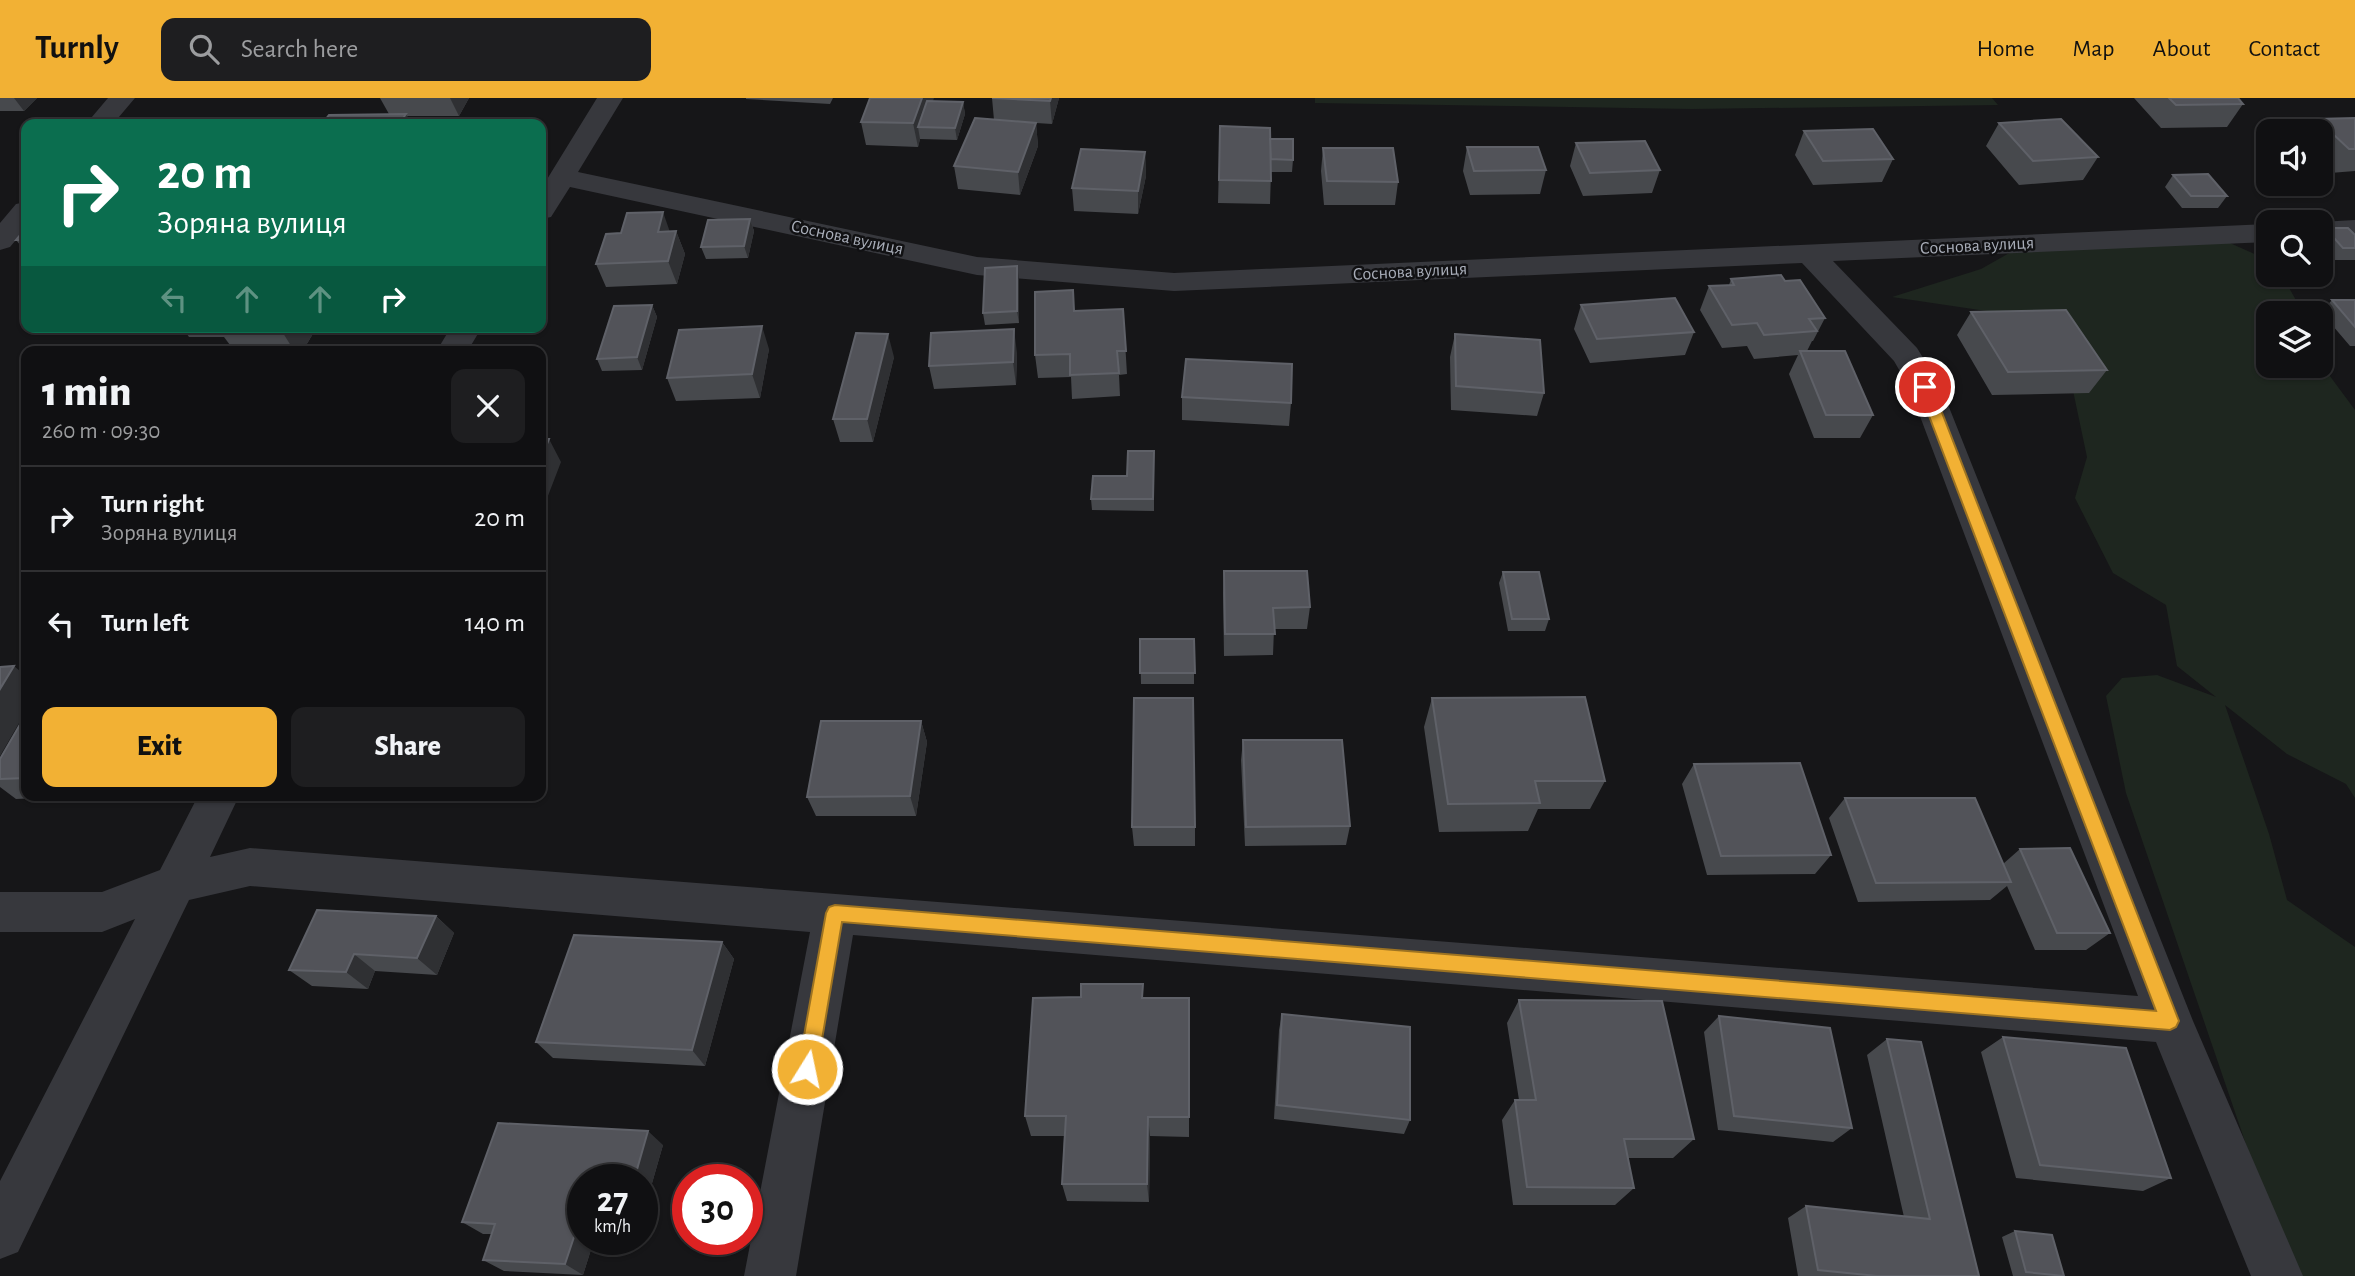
<!DOCTYPE html>
<meta charset="utf-8">
<style>
:root{--surface:#101012;--page:#1e1e20;--text:#f1f3f6;--muted:#9c9d9f;--line:#303032;--accent:#f2b134}
body{margin:0;font-family:"Alegreya Sans",sans-serif;background:var(--page);color:var(--text);height:100vh;display:flex;flex-direction:column;font-size:26px;white-space:nowrap}
*{box-sizing:border-box;margin:0}
p{font-size:23px;color:var(--muted)}
.icon{flex:none;width:38px;height:38px;fill:none;stroke:currentColor;stroke-width:2;stroke-linecap:round;stroke-linejoin:round}
.map{position:relative;flex:1;overflow:hidden}
.drawer{position:absolute;left:21px;top:248px;width:525px;height:455px;display:flex;flex-direction:column;background:var(--surface);border-radius:14px;box-shadow:0 2px 5px #0004,0 0 0 2px var(--line)}
.drawer>*{flex:none}
.guide{position:absolute;left:21px;top:21px;width:525px;height:214px;border-radius:14px;box-shadow:0 2px 5px #0004,0 0 0 2px var(--line);background:#0b6e4f;color:#fff;overflow:hidden}
.fabs{position:absolute;left:2256px;top:21px;display:grid;gap:14px}
.fabs a{display:grid;place-items:center;width:77px;height:77px;border-radius:14px;background:var(--surface);box-shadow:0 2px 5px #0004,0 0 0 2px var(--line);font-size:35px}
.speed{position:absolute;left:567px;top:1066px;display:flex;gap:14px;font-size:35px;font-weight:700;text-align:center}
.speed>*{display:grid;place-content:center;width:91px;height:91px;border-radius:50%;background:var(--surface);box-shadow:0 2px 5px #0004,0 0 0 2px var(--line);line-height:1}
.speed small{font-size:18px;font-weight:400}
.speed .limit{border:10px solid #d22;background:#fff;color:#111}
.pin{position:absolute;display:grid;place-items:center;width:60px;height:60px;color:#fff;margin:-30px;border:4px solid #fff;border-radius:50%;box-shadow:0 2px 7px #0007}
.me{position:absolute;width:77px;margin:-38px;rotate:10deg;stroke-linejoin:round;filter:drop-shadow(0 0 5px #0008)}
.turn{display:flex;align-items:center;gap:24px;height:147px;padding:0 21px;font-size:32px}
.turn .icon{width:91px;height:91px;stroke-width:2.5}
.turn b{display:block;font-size:49px;line-height:60px}
.lanes{display:flex;align-items:center;height:66px;padding:0 21px;background:#0003;justify-content:center;gap:35px;direction:ltr}
.lanes .off{opacity:.35}
.round{display:grid;place-items:center;flex:none;width:74px;height:74px;border-radius:14px;background:var(--page)}
.headline{display:flex;align-items:center;justify-content:space-between;height:119px;padding:0 21px}
h1{font-size:42px;font-weight:800;line-height:52px}
.action{display:flex;gap:14px;margin-top:auto;padding:14px 21px}
.action a{flex:1;height:80px;border-radius:14px;background:var(--accent);color:#111;font-size:28px;font-weight:800;line-height:80px;text-align:center}
.action a+a{background:var(--page);color:var(--text)}
ul{padding:0;list-style:none}
li{display:flex;align-items:center;gap:21px;height:105px;padding:0 21px;border-top:2px solid var(--line)}
li div{flex:1}
li b{display:block;font-size:26px}
li em{font-style:normal}
header{display:flex;align-items:center;gap:42px;box-sizing:border-box;height:98px;padding:0 35px;background:var(--accent);color:#111}
header strong{font-size:33px}
nav{display:flex;gap:38px;margin-inline-start:auto;font-size:24px}
.search{width:490px;height:63px;background:var(--page);display:flex;align-items:center;gap:18px;box-sizing:border-box;padding:0 24px;border-radius:14px;color:var(--muted);font-size:26px}
.map>svg:first-child{display:block}
.green{fill:#1e261f}
.lines{fill:none;stroke-linecap:round;stroke-linejoin:round}
.street{fill:#37383d;fill-rule:evenodd}
.wall{fill:#47494d}
.shaded-wall{fill:#2f3033}
.building{fill:#525359;stroke:#5f6168;stroke-width:2}
.route{fill:#f2b134;stroke:#9d7322;stroke-width:2}
.labels{text-anchor:middle;dominant-baseline:central;stroke-width:5;stroke-linejoin:round;paint-order:stroke}
.far-street-label{font-size:18px;fill:#a8adb8;stroke:#111113}
</style>
<header>
<strong>Turnly</strong>
<div class="search"><svg class="icon" aria-label="search" viewBox="0 0 24 24"><circle cx="10" cy="10" r="6"/><path d="M15 15l6 6"/></svg>Search here</div>
<nav><a>Home</a><a>Map</a><a>About</a><a>Contact</a></nav>
</header>
<div class="map">
<svg width="2355" height="1178" viewBox="0 0 2355 1178">
<rect width="100%" height="100%" fill="#161618"/>
<path class="green" d="M 1315,0 L 1992,0 L 1998,7 L 1692,11 L 1315,5 Z
M 2203,133 L 2268,162 L 2268,177 L 2282,177 L 2303,215 L 2268,215 L 2268,268 L 2321,266 L 2355,312 L 2355,700 L 2346,686 L 2287,656 L 2225,607 L 2269,736 L 2287,802 L 2355,849 L 2355,1178 L 2291,1178 L 2126,695 L 2106,598 L 2122,580 L 2157,577 L 2216,599 L 2177,568 L 2166,507 L 2113,475 L 2075,400 L 2087,359 L 2067,264 L 2020,218 L 1892,199 L 1981,171 L 2020,149 Z"/>
<g class="lines">
<path class="street" d="M 108,0 L 135,0 L 113,26 L 86,26 Z
M 597,0 L 623,0 L 578,74 L 977,159 L 1174,175 L 2268,126 L 2268,144 L 1833,163 L 1917,250 L 1941,289 L 2193,923 L 2303,1178 L 2251,1178 L 2156,944 L 853,837 L 796,1178 L 744,1178 L 810,834 L 250,788 L 189,802 L 18,1154 L 0,1161 L 0,1083 L 135,821 L 102,834 L 0,834 L 0,794 L 102,794 L 160,772 L 198,698 L 239,698 L 210,759 L 250,750 L 2138,898 L 1909,289 L 1894,263 L 1802,165 L 1174,193 L 977,177 L 570,89 L 551,119 L 541,121 L 541,91 Z
M 26,104 L 26,130 L 10,149 L 0,152 L 0,125 L 16,106 Z
M 2355,122 L 2355,140 L 2320,142 L 2320,124 Z
M 451,229 L 482,229 L 467,254 L 436,254 Z"/>
</g>
<path class="wall" d="M 0,0 L 37,0 L 24,13 L 0,13 Z
M 380,0 L 469,0 L 459,18 L 407,18 L 411,26 L 322,26 L 389,16 Z
M 746,0 L 833,0 L 830,6 L 746,1 Z
M 992,0 L 1059,0 L 1052,26 L 1036,25 L 1038,48 L 1020,97 L 958,91 L 954,68 L 994,22 Z
M 2134,0 L 2238,0 L 2243,6 L 2227,29 L 2161,30 Z
M 933,3 L 963,4 L 965,16 L 957,42 L 920,41 L 918,49 L 866,47 L 861,24 Z
M 2355,20 L 2355,73 L 2330,75 L 2320,65 L 2320,33 L 2307,33 L 2317,21 Z
M 1999,25 L 2098,59 L 2083,82 L 2019,87 L 1986,48 Z
M 1220,28 L 1270,41 L 1293,62 L 1292,74 L 1271,74 L 1270,106 L 1218,105 Z
M 1804,33 L 1893,61 L 1882,84 L 1813,87 L 1795,57 Z
M 1576,45 L 1660,72 L 1652,95 L 1583,98 L 1570,68 Z
M 1467,49 L 1546,72 L 1540,96 L 1470,97 L 1463,73 Z
M 1323,50 L 1398,84 L 1395,107 L 1324,107 L 1321,73 Z
M 1145,54 L 1146,78 L 1138,116 L 1074,113 L 1072,90 Z
M 2173,77 L 2227,98 L 2218,110 L 2182,110 L 2165,89 Z
M 750,121 L 754,133 L 748,160 L 706,161 L 701,149 Z
M 26,130 L 26,154 L 16,142 Z
M 2325,130 L 2355,137 L 2355,162 L 2333,162 L 2320,148 L 2320,135 Z
M 670,133 L 676,133 L 685,156 L 677,186 L 606,189 L 596,166 Z
M 1019,181 L 1019,225 L 985,227 L 983,215 Z
M 1731,181 L 1785,183 L 1825,220 L 1813,243 L 1812,243 L 1807,253 L 1873,317 L 1860,340 L 1814,340 L 1789,276 L 1798,257 L 1754,261 L 1747,248 L 1722,250 L 1700,212 L 1709,188 L 1729,187 Z
M 2332,202 L 2355,202 L 2355,248 L 2350,248 L 2321,214 Z
M 652,207 L 657,219 L 642,272 L 602,273 L 597,261 Z
M 1581,207 L 1694,234 L 1685,257 L 1590,265 L 1574,231 Z
M 1123,211 L 1127,276 L 1119,277 L 1120,298 L 1072,301 L 1071,279 L 1038,280 L 1035,257 L 1075,213 Z
M 1971,214 L 2107,272 L 2089,295 L 1992,297 L 1957,237 Z
M 182,229 L 317,229 L 302,254 L 230,247 L 224,239 L 189,239 Z
M 1455,236 L 1544,295 L 1537,318 L 1451,312 L 1450,259 Z
M 769,251 L 760,300 L 676,303 L 667,280 Z
M 1017,255 L 1016,287 L 934,291 L 929,268 Z
M 894,259 L 873,344 L 840,344 L 833,321 Z
M 1182,299 L 1291,305 L 1289,328 L 1182,322 Z
M 1154,353 L 1154,413 L 1092,412 L 1091,401 L 1127,378 Z
M 1224,473 L 1310,509 L 1307,531 L 1274,531 L 1273,557 L 1224,558 L 1223,495 Z
M 1503,474 L 1549,521 L 1545,533 L 1508,533 L 1499,485 Z
M 1140,541 L 1194,541 L 1194,586 L 1141,586 Z
M 1432,600 L 1605,683 L 1590,711 L 1538,711 L 1528,733 L 1439,734 L 1424,629 Z
M 26,616 L 26,698 L 83,698 L 16,701 L 0,689 L 0,661 Z
M 921,623 L 927,644 L 916,718 L 816,718 L 807,699 Z
M 1243,642 L 1350,728 L 1346,747 L 1245,748 L 1241,662 Z
M 1694,666 L 1831,757 L 1815,776 L 1707,777 L 1682,686 Z
M 1845,700 L 2003,766 L 2020,751 L 2110,835 L 2086,852 L 2035,852 L 2007,788 L 1990,802 L 1858,804 L 1829,720 Z
M 1132,729 L 1195,729 L 1195,748 L 1134,748 Z
M 436,818 L 454,835 L 437,877 L 375,873 L 368,891 L 312,888 L 289,872 Z
M 722,844 L 734,861 L 705,968 L 553,960 L 536,944 Z
M 1143,886 L 1143,900 L 1189,1019 L 1189,1039 L 1150,1038 L 1149,1104 L 1067,1103 L 1062,1086 L 1064,1038 L 1031,1038 L 1025,1018 L 1081,899 Z
M 1519,902 L 1694,1041 L 1673,1060 L 1628,1060 L 1634,1090 L 1615,1107 L 1513,1107 L 1502,1022 L 1515,1002 L 1519,1002 L 1507,925 Z
M 1282,916 L 1410,1022 L 1404,1036 L 1274,1021 L 1279,932 Z
M 1719,918 L 1852,1030 L 1833,1044 L 1718,1032 L 1704,934 Z
M 2003,939 L 2171,1080 L 2143,1093 L 2016,1080 L 1981,954 Z
M 1887,941 L 1979,1178 L 1798,1178 L 1788,1120 L 1806,1108 L 1904,1119 L 1867,957 Z
M 663,1047 L 642,1120 L 642,1082 L 583,1082 L 583,1141 L 636,1141 L 635,1144 L 594,1142 L 583,1177 L 504,1173 L 483,1162 L 492,1136 L 483,1136 L 462,1124 Z
M 2015,1133 L 2063,1178 L 2013,1178 L 2002,1139 Z"/>
<path class="shaded-wall" d="M 14,0 L 37,0 L 24,13 Z
M 450,0 L 469,0 L 459,18 Z
M 922,0 L 934,0 L 924,29 L 918,29 L 920,41 L 918,49 L 913,25 Z
M 1051,0 L 1059,0 L 1052,26 L 1050,3 Z
M 963,4 L 965,16 L 957,42 L 955,30 Z
M 406,16 L 411,26 L 399,26 Z
M 1036,25 L 1038,48 L 1020,97 L 1018,74 Z
M 1145,54 L 1146,78 L 1138,116 L 1138,93 Z
M 663,114 L 671,137 L 658,134 Z
M 750,121 L 754,133 L 748,160 L 744,148 Z
M 676,133 L 685,156 L 677,186 L 668,163 Z
M 1017,168 L 1019,181 L 1019,225 L 1017,213 Z
M 652,207 L 657,219 L 642,272 L 637,259 Z
M 762,228 L 769,251 L 760,300 L 752,276 Z
M 286,229 L 317,229 L 302,254 L 292,254 L 293,251 L 283,235 Z
M 1014,231 L 1017,255 L 1016,287 L 1013,264 Z
M 888,236 L 894,259 L 873,344 L 867,321 Z
M 549,341 L 561,364 L 541,416 L 541,361 Z
M 14,568 L 26,578 L 26,613 L 0,658 L 0,591 Z
M 921,623 L 927,644 L 916,718 L 910,698 Z
M 436,818 L 454,835 L 437,877 L 417,860 Z
M 722,844 L 734,861 L 705,968 L 692,952 Z
M 354,856 L 375,873 L 368,891 L 346,874 Z
M 1148,1019 L 1150,1038 L 1149,1104 L 1147,1086 Z
M 648,1033 L 663,1047 L 642,1120 L 642,1082 L 634,1082 Z
M 577,1130 L 583,1134 L 583,1141 L 594,1142 L 583,1177 L 565,1166 Z"/>
<path class="building" d="M 870,0 L 922,0 L 913,25 L 861,24 Z
M 992,0 L 1051,0 L 1050,3 Z
M 2169,0 L 2238,0 L 2243,6 L 2176,7 Z
M 927,3 L 963,4 L 955,30 L 918,29 Z
M 406,16 L 399,26 L 322,26 L 329,17 Z
M 975,20 L 1036,25 L 1018,74 L 954,68 Z
M 2355,20 L 2355,51 L 2349,51 L 2317,21 Z
M 2061,21 L 2098,59 L 2033,63 L 1999,25 Z
M 1220,28 L 1270,30 L 1271,83 L 1219,82 Z
M 1873,31 L 1893,61 L 1823,63 L 1804,33 Z
M 1270,41 L 1293,41 L 1293,62 L 1271,61 Z
M 1645,43 L 1660,72 L 1590,75 L 1576,45 Z
M 1467,49 L 1538,49 L 1546,72 L 1474,73 Z
M 1323,50 L 1393,50 L 1398,84 L 1327,83 Z
M 1081,51 L 1145,54 L 1138,93 L 1072,90 Z
M 2208,76 L 2227,98 L 2191,98 L 2173,77 Z
M 663,114 L 658,134 L 676,133 L 668,163 L 596,166 L 606,136 L 621,135 L 627,115 Z
M 750,121 L 744,148 L 701,149 L 708,122 Z
M 26,130 L 26,142 L 16,142 Z
M 2325,130 L 2348,130 L 2355,137 L 2355,150 L 2343,150 Z
M 1017,168 L 1017,213 L 983,215 L 985,170 Z
M 1781,177 L 1785,183 L 1800,182 L 1825,220 L 1809,221 L 1817,233 L 1764,237 L 1757,225 L 1732,227 L 1709,188 L 1734,187 L 1731,181 Z
M 1073,192 L 1074,213 L 1123,211 L 1126,253 L 1117,253 L 1119,275 L 1070,277 L 1070,256 L 1035,257 L 1035,194 Z
M 1675,200 L 1694,234 L 1597,241 L 1581,207 Z
M 2332,202 L 2355,202 L 2355,229 Z
M 652,207 L 637,259 L 597,261 L 614,208 Z
M 2066,212 L 2107,272 L 2008,274 L 1971,214 Z
M 762,228 L 752,276 L 667,280 L 679,232 Z
M 226,229 L 286,229 L 283,235 L 222,236 Z
M 1014,231 L 1013,264 L 929,268 L 931,235 Z
M 856,235 L 888,236 L 867,321 L 833,321 Z
M 1455,236 L 1540,242 L 1544,295 L 1456,288 Z
M 296,247 L 292,254 L 98,254 L 103,248 Z
M 1800,253 L 1845,253 L 1873,317 L 1826,317 Z
M 1186,261 L 1292,266 L 1291,305 L 1182,299 Z
M 541,341 L 549,341 L 541,361 Z
M 1128,353 L 1154,353 L 1153,401 L 1091,401 L 1093,378 L 1127,378 Z
M 1224,473 L 1307,473 L 1310,509 L 1273,510 L 1275,536 L 1225,536 Z
M 1503,474 L 1539,474 L 1549,521 L 1512,521 Z
M 1140,541 L 1194,541 L 1195,575 L 1140,575 Z
M 14,568 L 0,591 L 0,569 Z
M 1585,599 L 1605,683 L 1535,683 L 1540,705 L 1448,706 L 1432,600 Z
M 1134,600 L 1193,600 L 1195,729 L 1132,729 Z
M 26,616 L 26,680 L 0,681 L 0,661 Z
M 821,623 L 921,623 L 910,698 L 807,699 Z
M 1243,642 L 1342,642 L 1350,728 L 1246,729 Z
M 1800,665 L 1831,757 L 1721,758 L 1694,666 Z
M 1845,700 L 1975,700 L 2011,784 L 1876,785 Z
M 2070,750 L 2110,835 L 2057,835 L 2020,751 Z
M 317,812 L 436,818 L 417,860 L 354,856 L 346,874 L 289,872 Z
M 574,837 L 722,844 L 692,952 L 536,944 Z
M 1081,886 L 1143,886 L 1142,900 L 1189,900 L 1189,1019 L 1148,1019 L 1147,1086 L 1062,1086 L 1066,1018 L 1025,1018 L 1033,900 L 1081,899 Z
M 1519,902 L 1662,903 L 1694,1041 L 1624,1041 L 1634,1090 L 1527,1089 L 1515,1002 L 1536,1002 Z
M 1282,916 L 1410,929 L 1410,1022 L 1277,1007 Z
M 1719,918 L 1830,930 L 1852,1030 L 1734,1018 Z
M 2003,939 L 2126,950 L 2171,1080 L 2040,1067 Z
M 1887,941 L 1921,944 L 1979,1178 L 1877,1178 L 1818,1172 L 1806,1108 L 1930,1121 Z
M 498,1025 L 648,1033 L 634,1082 L 583,1082 L 583,1131 L 577,1130 L 565,1166 L 483,1162 L 495,1126 L 462,1124 Z
M 2015,1133 L 2052,1137 L 2064,1178 L 2026,1174 Z"/>
<path class="route" d="M 1925,285 L 1932,289 L 2179,923 L 2176,929 L 2170,932 L 842,824 L 817,971 L 814,977 L 807,980 L 800,977 L 798,971 L 826,815 L 829,809 L 835,807 L 2156,913 L 1918,289 Z"/>
<g class="labels">
<g class="far-street-label">
<text transform="translate(847 140) rotate(12)">Соснова вулиця</text>
<text transform="translate(1977 148) rotate(-3)">Соснова вулиця</text>
<text transform="translate(1410 174) rotate(-3)">Соснова вулиця</text>
</g>
</g>
</svg>
<div class="fabs">
<a><svg class="icon" aria-label="sound" viewBox="0 0 24 24"><path d="M4 9h4l5-4v14l-5-4H4zM17 9q2 3 0 6"/></svg></a>
<a><svg class="icon" aria-label="search" viewBox="0 0 24 24"><circle cx="10" cy="10" r="6"/><path d="M15 15l6 6"/></svg></a>
<a><svg class="icon" aria-label="layers" viewBox="0 0 24 24"><path d="M12 4l9 5-9 5-9-5zM3 14l9 5 9-5"/></svg></a>
</div>
<div class="speed"><div>27<small>km/h</small></div><div class="limit">30</div></div>
<div class="pin" style="left:1925px;top:289px;background:#d93025"><svg class="icon" aria-label="arrive" viewBox="0 0 24 24"><path d="M6 21V4h12l-3 4 3 4H6"/></svg></div>
<svg class="me" style="left:807px;top:971px" viewBox="-20 -20 40 40"><circle r="17" fill="#f2b134" stroke="#fff" stroke-width="3"/><path d="M0-11L8 9 0 5-8 9z" fill="#fff"/></svg>
<div class="guide">
<div class="turn"><svg class="icon" aria-label="right" viewBox="0 0 24 24"><path d="M7 20v-9h11M14 6l5 5-5 5"/></svg><div><b>20 m</b>Зоряна вулиця</div></div>
<div class="lanes"><svg class="icon off" aria-label="left" viewBox="0 0 24 24"><path d="M17 20v-9H6M10 6l-5 5 5 5"/></svg><svg class="icon off" aria-label="ahead" viewBox="0 0 24 24"><path d="M12 20V5M6 11l6-6 6 6"/></svg><svg class="icon off" aria-label="ahead" viewBox="0 0 24 24"><path d="M12 20V5M6 11l6-6 6 6"/></svg><svg class="icon" aria-label="right" viewBox="0 0 24 24"><path d="M7 20v-9h11M14 6l5 5-5 5"/></svg></div>
</div>
<section class="drawer">
<div class="headline"><div><h1>1 min</h1><p>260 m · 09:30</p></div><a class="round"><svg class="icon" aria-label="close" viewBox="0 0 24 24"><path d="M6 6l12 12M18 6L6 18"/></svg></a></div>
<ul>
<li><svg class="icon" aria-label="right" viewBox="0 0 24 24"><path d="M7 20v-9h11M14 6l5 5-5 5"/></svg><div><b>Turn right</b><p>Зоряна вулиця</p></div><em>20 m</em></li>
<li><svg class="icon" aria-label="left" viewBox="0 0 24 24"><path d="M17 20v-9H6M10 6l-5 5 5 5"/></svg><div><b>Turn left</b></div><em>140 m</em></li>
</ul>
<div class="action"><a>Exit</a><a>Share</a></div>
</section>
</div>
